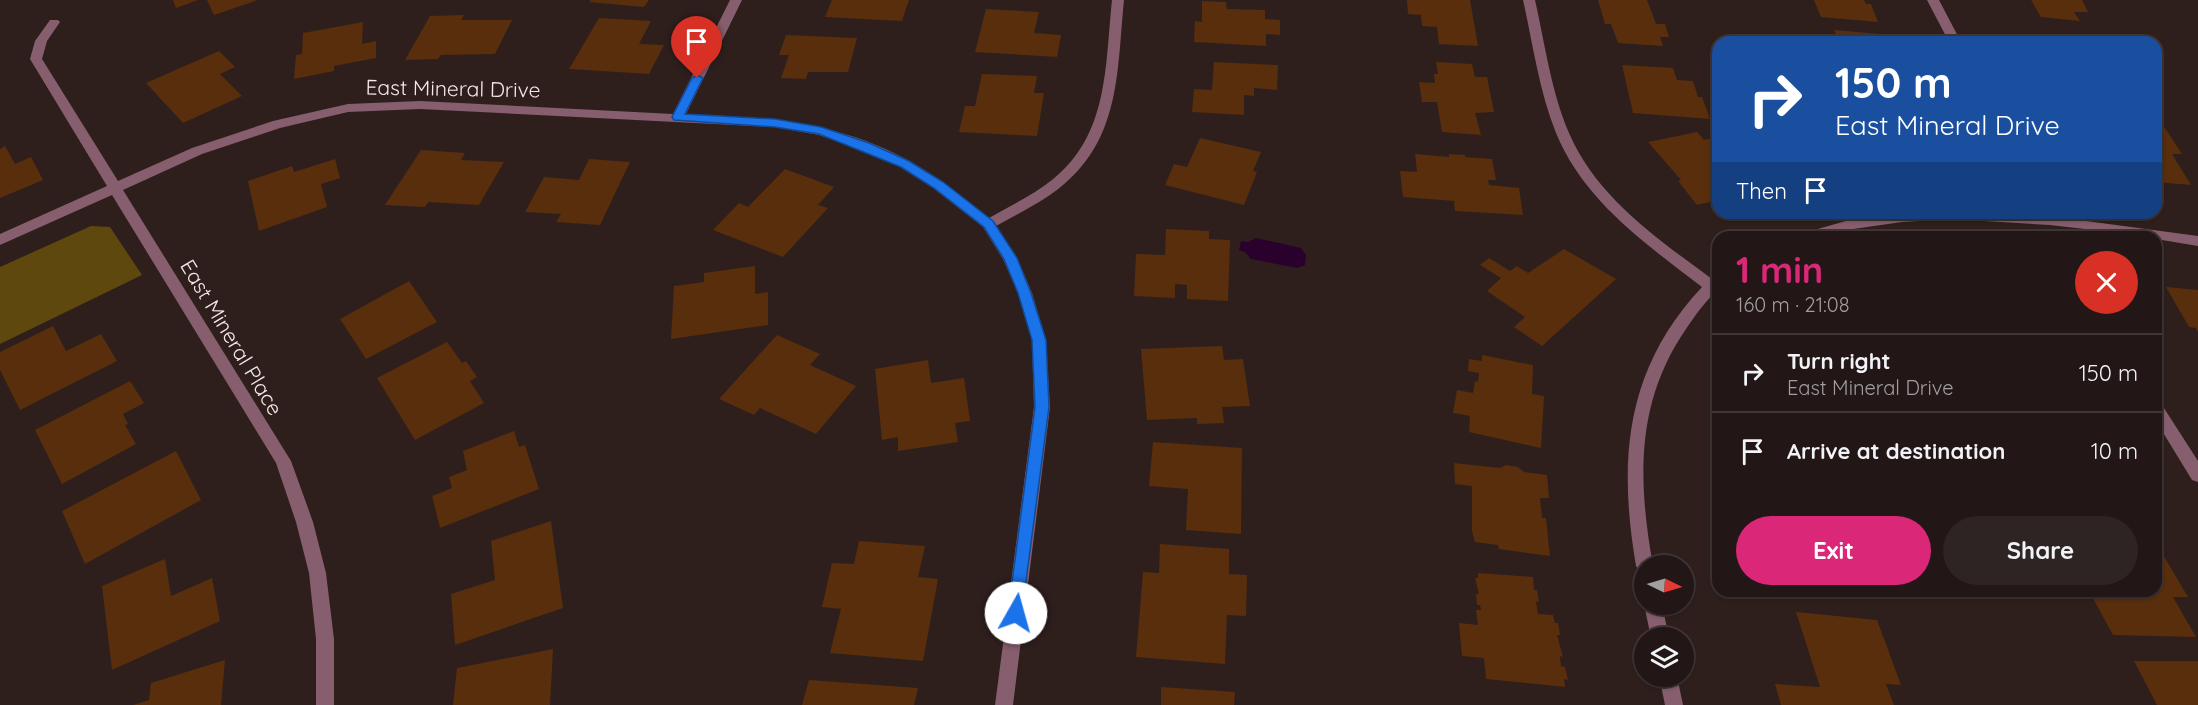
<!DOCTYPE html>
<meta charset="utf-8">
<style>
:root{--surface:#221716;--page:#2e2423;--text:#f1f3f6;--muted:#a29fa1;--line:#3f3635;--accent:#db2777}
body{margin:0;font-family:Quicksand,sans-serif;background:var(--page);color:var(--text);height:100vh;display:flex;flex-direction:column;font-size:22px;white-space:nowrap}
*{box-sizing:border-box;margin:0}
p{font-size:20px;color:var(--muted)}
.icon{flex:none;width:33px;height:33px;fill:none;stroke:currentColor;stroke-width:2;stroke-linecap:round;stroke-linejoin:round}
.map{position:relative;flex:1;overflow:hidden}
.sheet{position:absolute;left:1712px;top:231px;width:450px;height:366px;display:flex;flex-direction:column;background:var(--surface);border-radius:18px;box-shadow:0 2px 4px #0004,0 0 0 2px var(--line)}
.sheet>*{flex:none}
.banner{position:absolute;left:1712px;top:36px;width:450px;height:183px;border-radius:18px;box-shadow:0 2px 4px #0004,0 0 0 2px var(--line);background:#1a4fa0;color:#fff;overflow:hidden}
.needle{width:39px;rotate:95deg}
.buttons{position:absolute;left:1634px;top:555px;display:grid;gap:12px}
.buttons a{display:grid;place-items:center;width:60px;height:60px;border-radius:50%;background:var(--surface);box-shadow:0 2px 4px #0004,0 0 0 2px var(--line);font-size:30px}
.pin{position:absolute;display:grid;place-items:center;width:51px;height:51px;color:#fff;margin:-62px -26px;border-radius:50% 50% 50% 0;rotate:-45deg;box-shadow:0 0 6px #0007}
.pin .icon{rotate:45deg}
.me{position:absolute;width:66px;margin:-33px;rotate:7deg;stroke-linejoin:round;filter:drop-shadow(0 0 4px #0008)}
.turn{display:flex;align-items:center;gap:21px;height:126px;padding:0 24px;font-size:27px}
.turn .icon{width:78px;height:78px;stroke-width:2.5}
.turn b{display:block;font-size:42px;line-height:51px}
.then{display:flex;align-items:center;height:57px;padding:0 24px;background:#0003;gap:12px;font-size:22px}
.round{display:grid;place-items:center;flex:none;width:63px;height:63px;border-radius:32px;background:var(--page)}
.overview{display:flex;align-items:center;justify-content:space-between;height:102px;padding:0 24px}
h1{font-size:36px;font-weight:700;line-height:45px;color:var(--accent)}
.button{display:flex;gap:12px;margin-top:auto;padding:12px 24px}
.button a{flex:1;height:69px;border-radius:36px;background:var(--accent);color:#fff;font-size:24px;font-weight:700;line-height:69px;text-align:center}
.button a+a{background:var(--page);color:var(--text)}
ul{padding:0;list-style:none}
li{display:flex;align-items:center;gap:18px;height:78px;padding:0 24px;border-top:2px solid var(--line)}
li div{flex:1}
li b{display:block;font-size:22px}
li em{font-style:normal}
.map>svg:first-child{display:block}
.green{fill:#5f480d}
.water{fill:#2a002d}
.building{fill:#582e0c}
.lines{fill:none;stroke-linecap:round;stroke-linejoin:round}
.minor{fill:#875e6d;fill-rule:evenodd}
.route{fill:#1a73e8;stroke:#114b97;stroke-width:1.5}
.labels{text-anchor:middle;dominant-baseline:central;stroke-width:6;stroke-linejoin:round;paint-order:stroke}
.street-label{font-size:21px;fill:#f4e8e7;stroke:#2e1f1d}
</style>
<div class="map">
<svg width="2198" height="705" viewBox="0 0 2198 705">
<rect width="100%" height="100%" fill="#2e1f1d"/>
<path class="green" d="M 91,226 L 110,227 L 142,275 L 0,344 L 0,267 Z"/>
<path class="water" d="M 1256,238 L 1301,248 L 1306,255 L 1305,265 L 1297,268 L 1251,259 L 1245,252 L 1239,250 L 1241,241 L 1248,242 Z"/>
<path class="building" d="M 173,0 L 198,0 L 176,8 Z
M 207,0 L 258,0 L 214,15 Z
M 591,0 L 649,0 L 644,7 L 589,2 Z
M 832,0 L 909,0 L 902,21 L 825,17 Z
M 1407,0 L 1470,0 L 1478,46 L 1439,44 L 1437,27 L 1422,26 L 1421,15 L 1408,14 Z
M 1598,0 L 1647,0 L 1656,24 L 1665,24 L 1669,37 L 1660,37 L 1663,46 L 1618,43 L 1611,24 L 1605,24 Z
M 1814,0 L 1864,0 L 1866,4 L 1871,4 L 1878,22 L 1821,17 Z
M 2031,0 L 2082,0 L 2088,12 L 2074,12 L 2080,21 L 2041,17 Z
M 1202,1 L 1226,2 L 1227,9 L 1265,10 L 1265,19 L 1280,20 L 1280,35 L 1266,34 L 1266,46 L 1194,42 L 1195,21 L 1202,22 Z
M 986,9 L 1039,12 L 1034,33 L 1061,35 L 1057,57 L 975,52 Z
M 464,15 L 461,20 L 512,20 L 495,54 L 441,55 L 438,59 L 405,60 L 430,16 Z
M 599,18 L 651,21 L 639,44 L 664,45 L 649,74 L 569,69 Z
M 363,22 L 362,44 L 376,41 L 376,58 L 334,66 L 334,71 L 294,79 L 296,55 L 302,54 L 303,33 Z
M 1834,30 L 1892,35 L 1896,42 L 1840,42 Z
M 2029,34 L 2088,40 L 2088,42 L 2034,42 Z
M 786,35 L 857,38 L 848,72 L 808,72 L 806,79 L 781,78 L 789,55 L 779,55 Z
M 219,51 L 235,67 L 220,74 L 242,96 L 183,123 L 146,83 Z
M 1214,62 L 1278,65 L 1277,90 L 1254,88 L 1254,96 L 1244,95 L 1244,115 L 1192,112 L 1194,89 L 1212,90 Z
M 1436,62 L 1472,64 L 1475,77 L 1487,77 L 1494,112 L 1475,113 L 1481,135 L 1442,132 L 1437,102 L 1422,102 L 1419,82 L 1435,83 L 1434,74 L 1438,74 Z
M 1622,65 L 1673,68 L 1677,80 L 1693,81 L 1698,97 L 1702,97 L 1710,119 L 1633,113 Z
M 982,74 L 1037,76 L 1034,93 L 1044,93 L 1037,136 L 959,132 L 965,106 L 975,106 Z
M 2156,121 L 2161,122 L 2182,154 L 2172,154 L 2191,185 L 2156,182 Z
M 1697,132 L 1704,140 L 1718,137 L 1718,200 L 1697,205 L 1678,181 L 1681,180 L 1648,142 Z
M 1200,138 L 1261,152 L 1253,171 L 1257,172 L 1244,205 L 1165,185 L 1174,164 L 1187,167 Z
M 5,146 L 15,164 L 31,157 L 43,180 L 0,198 L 0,149 Z
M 421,150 L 465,153 L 461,160 L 504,162 L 479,205 L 428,202 L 425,207 L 385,205 Z
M 1415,154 L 1449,157 L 1449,154 L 1465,155 L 1465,157 L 1492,159 L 1496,180 L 1488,180 L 1489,185 L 1519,188 L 1523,215 L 1455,211 L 1454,201 L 1403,197 L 1400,171 L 1417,172 Z
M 335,159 L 340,178 L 321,184 L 327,207 L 259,231 L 248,181 L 292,166 L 294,172 Z
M 589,159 L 630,162 L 600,225 L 556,222 L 561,214 L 525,212 L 544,177 L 579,180 Z
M 785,169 L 834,187 L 818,205 L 828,208 L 783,257 L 713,230 L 739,203 L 748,207 Z
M 1166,229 L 1209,231 L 1209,239 L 1230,240 L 1228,301 L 1187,299 L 1187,285 L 1175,284 L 1175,298 L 1134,296 L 1136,254 L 1165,255 Z
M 1564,249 L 1616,279 L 1542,346 L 1514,327 L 1525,317 L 1487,291 L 1501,278 L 1480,265 L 1489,258 L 1510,271 L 1517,266 L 1528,273 Z
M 755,266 L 755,294 L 768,292 L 768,325 L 671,339 L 674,286 L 704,282 L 704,273 Z
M 409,281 L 437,322 L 366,359 L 340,319 Z
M 2166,287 L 2198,290 L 2198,332 L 2196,328 L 2189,327 Z
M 53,326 L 66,351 L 101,334 L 117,361 L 20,410 L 0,370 L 0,352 Z
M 777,335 L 820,354 L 810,365 L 856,386 L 816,434 L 760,408 L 754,415 L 719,399 Z
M 447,342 L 462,363 L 466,361 L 477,377 L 470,381 L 484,403 L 415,440 L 377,378 Z
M 1222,346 L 1224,360 L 1243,359 L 1250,406 L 1222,407 L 1224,423 L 1197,424 L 1197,418 L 1147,420 L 1141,349 Z
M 1482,355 L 1533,365 L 1532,394 L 1544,396 L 1541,448 L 1469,432 L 1470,416 L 1453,413 L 1457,390 L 1473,393 L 1475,381 L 1478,382 L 1479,373 L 1468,371 L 1469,359 L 1482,361 Z
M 928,360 L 931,383 L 964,378 L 970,421 L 955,423 L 958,442 L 898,451 L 898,437 L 882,440 L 875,369 Z
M 130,381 L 144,403 L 123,414 L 128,424 L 125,425 L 136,444 L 62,484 L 35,430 Z
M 514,431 L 519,447 L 525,445 L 539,489 L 440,528 L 432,496 L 452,488 L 449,477 L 467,470 L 463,451 Z
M 1153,442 L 1242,448 L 1241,534 L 1186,530 L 1188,489 L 1149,486 Z
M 176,451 L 201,500 L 85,564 L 62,511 Z
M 1454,463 L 1500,468 L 1506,465 L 1518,467 L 1524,472 L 1547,475 L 1549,498 L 1540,498 L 1542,518 L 1546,518 L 1550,556 L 1499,549 L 1498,545 L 1475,542 L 1472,531 L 1472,486 L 1455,484 Z
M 551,521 L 563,608 L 455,645 L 451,594 L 495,580 L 491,541 Z
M 859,541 L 925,546 L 918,577 L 938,579 L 923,661 L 830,653 L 841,609 L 822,607 L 832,563 L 854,564 Z
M 2156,543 L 2188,597 L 2173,597 L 2196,637 L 2113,635 L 2089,591 L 2156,591 Z
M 1160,544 L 1229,549 L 1229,574 L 1247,575 L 1246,616 L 1227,615 L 1225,664 L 1136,657 L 1143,572 L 1159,573 Z
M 165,559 L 171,596 L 212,578 L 220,621 L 112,670 L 102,586 Z
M 1478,573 L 1533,577 L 1534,590 L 1537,590 L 1539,602 L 1536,601 L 1538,614 L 1553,615 L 1555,623 L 1558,623 L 1560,635 L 1557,635 L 1563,657 L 1560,656 L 1561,666 L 1565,667 L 1568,680 L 1564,679 L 1565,687 L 1486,679 L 1484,658 L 1462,656 L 1459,623 L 1478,625 L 1476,610 L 1481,610 L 1480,605 L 1477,605 L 1476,594 L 1479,594 L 1475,578 L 1478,578 Z
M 1796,612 L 1877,620 L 1901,685 L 1886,684 L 1894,705 L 1781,705 L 1775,684 L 1820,687 Z
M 553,649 L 550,705 L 453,705 L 457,668 Z
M 225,660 L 221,705 L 133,705 L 149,700 L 151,683 Z
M 2134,661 L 2198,661 L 2198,705 L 2157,705 Z
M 809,680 L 918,688 L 914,705 L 802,705 Z
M 1161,687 L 1235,692 L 1234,705 L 1161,705 Z"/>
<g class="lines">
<path class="minor" d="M 730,0 L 742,0 L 686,114 C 765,118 840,121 911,162 C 939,178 964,198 989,218 C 1010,206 1033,195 1052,180 C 1109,135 1105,66 1112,0 L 1124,0 C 1117,69 1121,137 1063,185 C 1043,202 1019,213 996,226 L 1017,258 L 1032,293 L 1046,340 L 1050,407 L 1013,705 L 995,705 L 1034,407 L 1032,340 L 1018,293 L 1003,259 L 983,227 L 933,188 L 900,167 L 859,149 L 819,135 L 775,127 L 420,109 L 348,112 L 280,128 L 202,154 L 123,190 L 291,461 L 313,522 L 326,573 L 334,639 L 334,705 L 316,705 L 316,639 L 309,573 L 296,522 L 276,463 L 112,195 L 0,245 L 0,234 L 107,186 L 30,59 L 35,41 L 50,20 L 58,20 L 60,22 L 47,41 L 42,59 L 118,181 L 192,148 L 273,121 L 348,104 L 420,101 L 673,114 Z
M 1523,0 L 1535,0 C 1545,44 1551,91 1569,133 C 1597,198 1658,239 1712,279 L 1718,277 L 1718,290 C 1705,301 1695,316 1686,329 C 1635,403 1638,481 1653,566 L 1644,566 L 1644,573 L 1639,571 L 1636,566 C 1618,460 1625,369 1702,287 C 1646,244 1584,201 1556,133 C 1539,91 1533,44 1523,0 Z
M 1927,0 L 1939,0 L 1961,42 L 1949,42 Z
M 1897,213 L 2026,213 L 2198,236 L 2198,246 L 2156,239 L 2156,237 L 2050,225 L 1951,219 L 1902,222 L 1853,229 L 1824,237 L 1798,237 L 1800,234 L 1853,219 Z
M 2156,403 L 2162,405 L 2198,461 L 2198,482 L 2192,480 L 2156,421 Z
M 1644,604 L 1662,604 L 1669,638 L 1651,638 Z
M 1659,676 L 1677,676 L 1683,705 L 1665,705 Z"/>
</g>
<path class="route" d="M 697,75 L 703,78 L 685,114 L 775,119 L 821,127 L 869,143 L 909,161 L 943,182 L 993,221 L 1017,258 L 1031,293 L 1046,340 L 1049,407 L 1021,619 L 1016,621 L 1010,619 L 1008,613 L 1035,407 L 1032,340 L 1018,293 L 1004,259 L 984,227 L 934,188 L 901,167 L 819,134 L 775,127 L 674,120 L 672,117 L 692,78 Z"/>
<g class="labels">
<g class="street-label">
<text transform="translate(453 88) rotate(1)">East Mineral Drive</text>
<text transform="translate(232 337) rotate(59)">East Mineral Place</text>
</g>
</g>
</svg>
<div class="buttons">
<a><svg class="needle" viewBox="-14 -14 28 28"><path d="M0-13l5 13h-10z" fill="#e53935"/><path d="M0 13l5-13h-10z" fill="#a29fa1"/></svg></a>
<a><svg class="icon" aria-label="layers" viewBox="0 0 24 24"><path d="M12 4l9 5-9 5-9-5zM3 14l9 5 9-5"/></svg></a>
</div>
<div class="pin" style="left:697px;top:78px;background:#d93025"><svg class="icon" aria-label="arrive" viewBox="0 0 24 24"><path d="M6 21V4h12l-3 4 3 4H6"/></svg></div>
<svg class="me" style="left:1016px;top:613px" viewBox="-20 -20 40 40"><circle r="19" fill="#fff"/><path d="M0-13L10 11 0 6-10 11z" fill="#1a73e8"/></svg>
<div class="banner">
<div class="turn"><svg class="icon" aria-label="right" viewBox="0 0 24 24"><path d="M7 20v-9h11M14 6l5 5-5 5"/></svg><div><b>150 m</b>East Mineral Drive</div></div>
<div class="then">Then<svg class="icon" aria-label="arrive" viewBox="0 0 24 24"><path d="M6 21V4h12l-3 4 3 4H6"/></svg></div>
</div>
<section class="sheet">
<div class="overview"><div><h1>1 min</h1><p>160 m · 21:08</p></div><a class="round" style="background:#d93025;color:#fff"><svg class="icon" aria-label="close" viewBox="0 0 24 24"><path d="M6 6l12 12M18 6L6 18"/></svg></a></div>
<ul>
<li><svg class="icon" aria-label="right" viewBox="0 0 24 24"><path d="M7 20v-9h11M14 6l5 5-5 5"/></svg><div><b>Turn right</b><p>East Mineral Drive</p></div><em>150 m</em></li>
<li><svg class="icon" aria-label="arrive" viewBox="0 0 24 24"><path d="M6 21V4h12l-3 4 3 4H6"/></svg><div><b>Arrive at destination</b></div><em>10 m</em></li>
</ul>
<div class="button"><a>Exit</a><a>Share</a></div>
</section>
</div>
